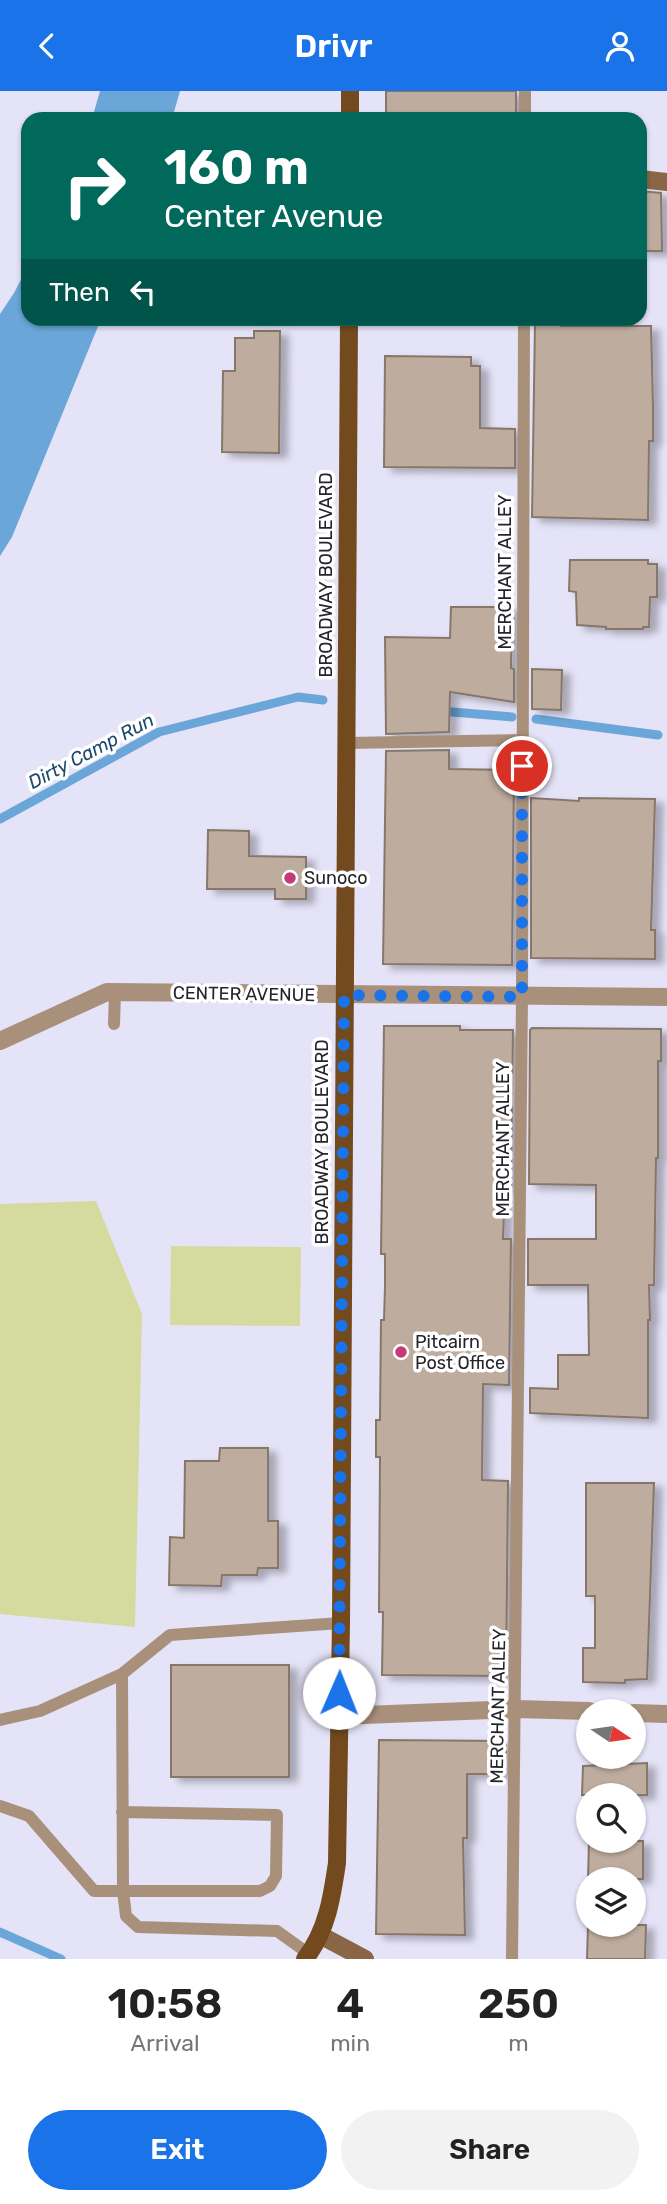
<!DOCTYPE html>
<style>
:root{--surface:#fff;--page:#f2f2f2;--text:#222;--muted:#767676;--accent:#1a73e8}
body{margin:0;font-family:Rubik,sans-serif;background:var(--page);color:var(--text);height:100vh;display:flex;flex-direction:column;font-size:26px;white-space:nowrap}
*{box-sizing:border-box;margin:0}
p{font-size:23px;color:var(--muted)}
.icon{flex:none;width:38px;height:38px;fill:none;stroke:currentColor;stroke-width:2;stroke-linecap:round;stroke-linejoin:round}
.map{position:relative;height:1868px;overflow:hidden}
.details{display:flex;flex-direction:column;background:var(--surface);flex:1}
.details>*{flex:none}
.top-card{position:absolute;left:21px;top:21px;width:626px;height:214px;border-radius:21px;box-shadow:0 2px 5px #0004;background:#00695c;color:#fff;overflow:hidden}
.needle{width:46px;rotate:103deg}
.tools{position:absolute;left:576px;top:1608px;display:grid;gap:14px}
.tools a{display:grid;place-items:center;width:70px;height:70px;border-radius:50%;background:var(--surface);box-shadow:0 2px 5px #0004;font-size:35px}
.pin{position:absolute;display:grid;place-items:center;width:60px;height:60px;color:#fff;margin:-30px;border:4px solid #fff;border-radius:50%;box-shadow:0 2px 7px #0007}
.me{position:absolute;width:77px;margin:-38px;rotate:1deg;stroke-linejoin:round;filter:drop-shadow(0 0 5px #0008)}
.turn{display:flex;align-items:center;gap:24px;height:147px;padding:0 28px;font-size:32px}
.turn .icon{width:91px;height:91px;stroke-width:2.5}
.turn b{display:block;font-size:49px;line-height:60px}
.then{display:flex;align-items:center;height:66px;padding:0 28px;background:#0003;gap:14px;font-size:26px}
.eta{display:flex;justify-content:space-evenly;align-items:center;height:119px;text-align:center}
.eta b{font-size:42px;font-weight:600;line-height:49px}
.button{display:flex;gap:14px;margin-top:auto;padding:14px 28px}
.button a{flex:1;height:80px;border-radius:42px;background:var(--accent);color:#fff;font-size:28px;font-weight:600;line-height:80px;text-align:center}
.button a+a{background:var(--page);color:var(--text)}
header{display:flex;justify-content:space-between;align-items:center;height:91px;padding:0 28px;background:var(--accent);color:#fff;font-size:32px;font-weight:600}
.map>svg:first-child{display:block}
.green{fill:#d5db9f}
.water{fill:#6aa6d8}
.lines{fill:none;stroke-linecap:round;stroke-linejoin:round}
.stream{stroke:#6aa6d8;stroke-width:9}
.building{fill:#bead9f;stroke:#86776a;stroke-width:2;filter:url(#shadow)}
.lane{stroke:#a9907a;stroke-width:12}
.street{stroke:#a9907a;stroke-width:18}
.secondary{stroke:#8a6646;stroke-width:18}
.primary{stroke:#73491e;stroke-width:18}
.route{stroke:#1a73e8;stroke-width:12;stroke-dasharray:0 21.6}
.poi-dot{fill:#c43b76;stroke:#fff;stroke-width:2.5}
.labels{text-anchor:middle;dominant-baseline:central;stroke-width:7;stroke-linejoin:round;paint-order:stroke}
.street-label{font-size:18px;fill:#25242c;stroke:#fff}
.poi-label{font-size:18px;fill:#25242c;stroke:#fff;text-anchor:start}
.water-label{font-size:19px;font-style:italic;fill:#1d496b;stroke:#fff}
</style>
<header><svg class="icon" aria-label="back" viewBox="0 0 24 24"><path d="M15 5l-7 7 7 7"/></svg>Drivr<svg class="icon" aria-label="person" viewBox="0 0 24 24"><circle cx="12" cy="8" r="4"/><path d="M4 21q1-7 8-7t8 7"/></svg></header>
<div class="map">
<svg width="667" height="1868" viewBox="0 0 667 1868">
<defs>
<filter id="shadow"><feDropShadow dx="8" dy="4.5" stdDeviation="3.5" flood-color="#0004"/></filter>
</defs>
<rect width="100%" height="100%" fill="#e5e3f7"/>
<path class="green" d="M 96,1110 L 142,1223 L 135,1536 L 0,1523 L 0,1113 Z
M 171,1155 L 301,1156 L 300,1235 L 170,1234 Z"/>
<path class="water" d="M 100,0 L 180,0 L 172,28 L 92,28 Z
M 28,175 L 28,228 L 101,228 L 12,446 L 0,465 L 0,223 L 14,202 Z"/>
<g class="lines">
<path class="stream" d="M 440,620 L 512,626
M 536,628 L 658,644
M 0,728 L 159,641 L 298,606 L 323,609
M 0,1841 L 61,1868"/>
</g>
<path class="building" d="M 386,0 L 516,0 L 516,28 L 386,27 Z
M 640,100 L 661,102 L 662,160 L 640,160 Z
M 535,232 L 561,232 L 561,235 L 651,235 L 653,316 L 653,350 L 649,350 L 648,429 L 532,426 Z
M 254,240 L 280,240 L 279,362 L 222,361 L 223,280 L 235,280 L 235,247 L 254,247 Z
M 385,265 L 471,266 L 471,275 L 480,275 L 480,337 L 515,338 L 515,377 L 384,376 Z
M 570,469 L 648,469 L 648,473 L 657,473 L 657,506 L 650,506 L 649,536 L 643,536 L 643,538 L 606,538 L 606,536 L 577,534 L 576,501 L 569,500 Z
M 451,516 L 512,516 L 511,577 L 514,578 L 514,611 L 450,601 L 449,641 L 386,643 L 385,546 L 450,547 Z
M 532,578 L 562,579 L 561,619 L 532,618 Z
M 449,659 L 449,678 L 514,679 L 512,874 L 383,873 L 386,660 Z
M 531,707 L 579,710 L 579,707 L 655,708 L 651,839 L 655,839 L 655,868 L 531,867 Z
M 208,739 L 249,740 L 249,765 L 306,766 L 306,808 L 275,808 L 275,798 L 207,798 Z
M 384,935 L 460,935 L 460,939 L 513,939 L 511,1093 L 508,1093 L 508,1099 L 505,1099 L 503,1148 L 511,1148 L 509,1294 L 483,1293 L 482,1389 L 508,1390 L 506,1585 L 382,1584 L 383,1521 L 379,1521 L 380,1366 L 376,1366 L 376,1329 L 380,1329 L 381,1229 L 384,1229 L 385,1195 L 385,1163 L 381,1163 Z
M 532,937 L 661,938 L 661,970 L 658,970 L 658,1067 L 656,1067 L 654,1194 L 649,1194 L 650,1229 L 648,1229 L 648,1327 L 530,1322 L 530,1297 L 558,1298 L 558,1264 L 589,1264 L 588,1194 L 528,1194 L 528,1148 L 596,1148 L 596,1094 L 529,1093 L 530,939 Z
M 220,1357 L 268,1357 L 268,1430 L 278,1430 L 278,1477 L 258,1477 L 257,1484 L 222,1484 L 221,1495 L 169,1494 L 170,1446 L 184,1447 L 185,1370 L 219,1370 Z
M 586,1392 L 654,1392 L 647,1588 L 625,1589 L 625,1592 L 583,1591 L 583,1557 L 595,1557 L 595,1505 L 586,1505 Z
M 171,1574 L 289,1574 L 289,1686 L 171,1686 Z
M 379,1649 L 506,1650 L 505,1683 L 467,1683 L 467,1747 L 463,1747 L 465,1844 L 376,1843 Z
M 647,1672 L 647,1704 L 582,1704 L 583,1675 Z
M 589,1750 L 643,1750 L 643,1788 L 588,1788 Z
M 588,1834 L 646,1834 L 645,1868 L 587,1868 Z"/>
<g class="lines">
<path class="lane" d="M 525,28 L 525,0
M 346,652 L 522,649
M 114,933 L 115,901
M 0,1629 L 40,1620 L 122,1583
M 0,1715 L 29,1725 L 94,1800 L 260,1800 L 270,1795 L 276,1785 L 277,1724 L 122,1721
M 309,1863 L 277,1840 L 138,1836 L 126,1825 L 123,1800 L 122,1583 L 170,1544 L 341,1532
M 512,1868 L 522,906 L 524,228"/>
<path class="street" d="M 0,950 L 107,901 L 667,906
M 634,1622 L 667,1623
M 339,1625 L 516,1618 L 589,1620"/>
<path class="secondary" d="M 640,88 L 667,91
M 320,1844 L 365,1868"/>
<path class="primary" d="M 350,28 L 350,0
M 305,1868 C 327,1840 332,1806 337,1772 L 341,1532 L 349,228"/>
</g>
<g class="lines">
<path class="route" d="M 339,1602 L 344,904 L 522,906 L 522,675"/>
</g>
<g class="poi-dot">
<circle cx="290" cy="787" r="7"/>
<circle cx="401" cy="1261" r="7"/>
</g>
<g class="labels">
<g class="street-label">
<text transform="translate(505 481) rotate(-90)">MERCHANT ALLEY</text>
<text transform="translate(326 484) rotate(-90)">BROADWAY BOULEVARD</text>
<text transform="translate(244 903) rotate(1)">CENTER AVENUE</text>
<text transform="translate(503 1048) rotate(-90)">MERCHANT ALLEY</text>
<text transform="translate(322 1051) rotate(-90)">BROADWAY BOULEVARD</text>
<text transform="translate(498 1615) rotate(-89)">MERCHANT ALLEY</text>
</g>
<g class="poi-label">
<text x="304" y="787">Sunoco</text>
<text x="415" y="1251">Pitcairn<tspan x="415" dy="21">Post Office</tspan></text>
</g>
<g class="water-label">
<text transform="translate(91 660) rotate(-28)">Dirty Camp Run</text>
</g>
</g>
</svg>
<div class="tools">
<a><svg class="needle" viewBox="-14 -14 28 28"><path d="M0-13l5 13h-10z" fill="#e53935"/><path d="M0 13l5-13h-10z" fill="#767676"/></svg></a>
<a><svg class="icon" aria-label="search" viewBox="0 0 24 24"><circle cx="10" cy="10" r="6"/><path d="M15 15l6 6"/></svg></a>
<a><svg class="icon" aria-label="layers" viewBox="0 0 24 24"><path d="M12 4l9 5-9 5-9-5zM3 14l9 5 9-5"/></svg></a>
</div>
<div class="pin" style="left:522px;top:675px;background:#d93025"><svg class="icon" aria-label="arrive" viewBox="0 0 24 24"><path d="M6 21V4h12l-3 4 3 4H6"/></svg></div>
<svg class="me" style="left:339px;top:1602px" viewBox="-20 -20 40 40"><circle r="19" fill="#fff"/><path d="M0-13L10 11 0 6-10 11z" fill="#1a73e8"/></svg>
<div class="top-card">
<div class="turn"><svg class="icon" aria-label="right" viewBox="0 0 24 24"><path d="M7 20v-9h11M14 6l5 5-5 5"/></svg><div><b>160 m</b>Center Avenue</div></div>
<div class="then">Then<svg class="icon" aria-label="left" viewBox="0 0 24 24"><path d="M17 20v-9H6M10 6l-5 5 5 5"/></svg></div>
</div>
</div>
<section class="details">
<div class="eta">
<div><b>10:58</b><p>Arrival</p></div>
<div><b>4</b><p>min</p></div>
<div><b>250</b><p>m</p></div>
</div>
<div class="button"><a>Exit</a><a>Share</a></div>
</section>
